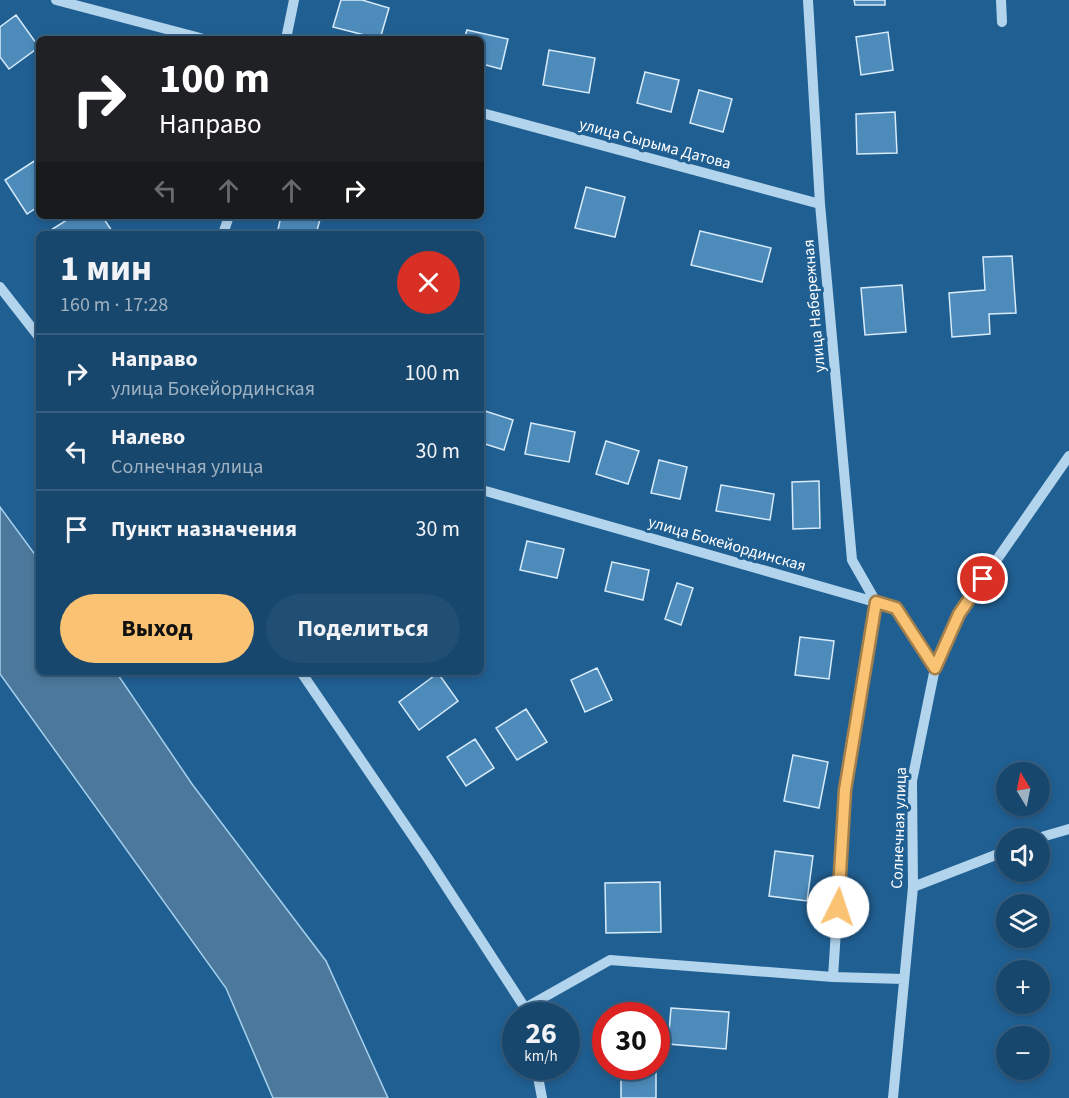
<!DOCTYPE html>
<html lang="ru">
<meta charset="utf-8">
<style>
:root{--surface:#18476e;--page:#214e73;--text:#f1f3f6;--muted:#9fb2c2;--line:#365f81;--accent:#fac373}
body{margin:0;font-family:"Source Sans 3",sans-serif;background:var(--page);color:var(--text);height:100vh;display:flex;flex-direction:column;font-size:22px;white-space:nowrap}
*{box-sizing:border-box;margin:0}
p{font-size:20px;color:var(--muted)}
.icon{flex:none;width:33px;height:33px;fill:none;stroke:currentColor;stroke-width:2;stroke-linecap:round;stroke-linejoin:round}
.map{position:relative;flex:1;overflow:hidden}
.details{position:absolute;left:36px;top:231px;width:448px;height:444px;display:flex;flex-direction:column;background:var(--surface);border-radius:9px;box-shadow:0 3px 9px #0003,0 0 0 2px var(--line)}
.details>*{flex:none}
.hud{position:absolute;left:36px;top:36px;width:448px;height:183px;border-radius:9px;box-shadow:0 3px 9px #0003,0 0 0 2px var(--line);background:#202124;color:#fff;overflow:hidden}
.needle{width:39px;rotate:350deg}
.fabs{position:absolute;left:996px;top:762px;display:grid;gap:12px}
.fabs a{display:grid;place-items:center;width:54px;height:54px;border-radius:50%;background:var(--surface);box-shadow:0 3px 9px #0003,0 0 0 2px var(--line);font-size:30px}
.speed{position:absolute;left:502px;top:1002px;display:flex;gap:12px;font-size:30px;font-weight:700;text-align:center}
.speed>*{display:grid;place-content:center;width:78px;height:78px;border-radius:50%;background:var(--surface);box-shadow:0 3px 9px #0003,0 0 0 2px var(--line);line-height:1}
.speed small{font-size:15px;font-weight:400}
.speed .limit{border:9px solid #d22;background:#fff;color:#111}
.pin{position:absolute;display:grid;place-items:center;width:51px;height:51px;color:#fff;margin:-26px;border:3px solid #fff;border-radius:50%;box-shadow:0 2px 6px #0007}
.me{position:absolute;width:66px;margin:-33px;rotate:4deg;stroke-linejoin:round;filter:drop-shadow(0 0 4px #0008)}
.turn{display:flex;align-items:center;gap:21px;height:126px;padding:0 24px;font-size:27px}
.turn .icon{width:78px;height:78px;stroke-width:2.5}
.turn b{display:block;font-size:42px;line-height:51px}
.lanes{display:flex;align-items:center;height:57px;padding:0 24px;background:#0003;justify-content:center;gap:30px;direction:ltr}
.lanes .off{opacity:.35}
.round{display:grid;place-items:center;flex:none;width:63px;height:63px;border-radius:32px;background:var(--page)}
.summary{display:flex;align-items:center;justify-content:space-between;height:102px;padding:0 24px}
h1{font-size:36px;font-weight:700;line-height:45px}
.primary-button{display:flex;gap:12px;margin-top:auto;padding:12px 24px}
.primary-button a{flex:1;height:69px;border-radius:36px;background:var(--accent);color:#111;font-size:24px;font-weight:700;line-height:69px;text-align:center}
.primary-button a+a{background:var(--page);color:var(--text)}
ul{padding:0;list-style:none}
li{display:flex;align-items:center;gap:18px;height:78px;padding:0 24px;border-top:2px solid var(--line)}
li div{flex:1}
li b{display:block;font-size:22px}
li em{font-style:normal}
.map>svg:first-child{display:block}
.water{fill:#4c789b;stroke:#a5d0ee;stroke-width:1.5}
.building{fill:#4d8bba;stroke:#d7ebfa;stroke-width:1.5}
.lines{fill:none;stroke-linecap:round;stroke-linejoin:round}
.minor{stroke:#b2d4ed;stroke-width:10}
.route-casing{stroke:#a27f4b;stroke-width:15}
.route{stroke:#fac373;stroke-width:10}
.labels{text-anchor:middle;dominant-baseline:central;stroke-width:6;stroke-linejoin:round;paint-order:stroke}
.street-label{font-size:16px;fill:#fff;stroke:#205f92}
</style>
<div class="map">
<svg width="1069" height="1098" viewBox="0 0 1069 1098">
<rect width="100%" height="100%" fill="#205f92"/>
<path class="water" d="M 0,507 L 39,560 L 39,672 L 116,672 L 192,784 L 326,961 L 388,1098 L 273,1098 L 226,988 L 0,674 Z"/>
<path class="building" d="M 341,0 L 362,0 L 389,8 L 380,39 L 333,27 Z
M 854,0 L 885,0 L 885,5 L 855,5 Z
M 16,15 L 39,47 L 9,69 L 0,57 L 0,27 Z
M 467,30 L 508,39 L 501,69 L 482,64 L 482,39 L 464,39 Z
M 888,32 L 893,70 L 861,75 L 856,37 Z
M 549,50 L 595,58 L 589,93 L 543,85 Z
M 645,72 L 679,80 L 671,112 L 637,103 Z
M 699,90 L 732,99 L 723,132 L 690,123 Z
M 895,112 L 897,153 L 857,154 L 856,114 Z
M 39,158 L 39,206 L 27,214 L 5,180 Z
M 586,187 L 625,197 L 615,237 L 575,228 Z
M 73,216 L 102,216 L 114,234 L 54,234 L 51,230 Z
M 281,216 L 321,216 L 316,234 L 277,234 Z
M 700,231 L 771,248 L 762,282 L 691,265 Z
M 1012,256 L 1016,313 L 989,314 L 990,334 L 952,337 L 949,293 L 985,290 L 983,257 Z
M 902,285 L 906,332 L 865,335 L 861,288 Z
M 482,410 L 513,420 L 504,450 L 482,443 Z
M 531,423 L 575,432 L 569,462 L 525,454 Z
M 606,441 L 639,451 L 628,484 L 596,474 Z
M 659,460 L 687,467 L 680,499 L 651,493 Z
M 819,481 L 820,528 L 793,529 L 792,482 Z
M 721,485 L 774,494 L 770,520 L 716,511 Z
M 527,541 L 564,549 L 557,578 L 520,570 Z
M 612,562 L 649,570 L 643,600 L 605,591 Z
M 677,583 L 693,588 L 681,625 L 665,619 Z
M 800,637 L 834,641 L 829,679 L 795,675 Z
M 597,668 L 612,700 L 585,712 L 571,680 Z
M 438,673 L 458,701 L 419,730 L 399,702 Z
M 526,709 L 547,742 L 517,760 L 496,728 Z
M 475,739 L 494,768 L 466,786 L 447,757 Z
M 793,755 L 828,762 L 819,808 L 784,801 Z
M 775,851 L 813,856 L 807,901 L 769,896 Z
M 660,882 L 661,932 L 606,933 L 605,883 Z
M 671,1008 L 729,1012 L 726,1049 L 668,1044 Z
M 621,1066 L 656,1066 L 656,1098 L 621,1098 Z"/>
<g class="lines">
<path class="minor" d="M 56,0 L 204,39
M 1001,0 L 1002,22
M 286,39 L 294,0
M 482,113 L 820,204
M 223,234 L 229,216
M 0,287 L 39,337
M 482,490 L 896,608 L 935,668
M 301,672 L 427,857 L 525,1008 L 610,960 L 833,977 L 845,790 L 876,602 L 852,560 L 820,204 L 808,0
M 1038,838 L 1069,829
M 913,887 L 1006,851
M 833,977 L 904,979
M 536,1066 L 542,1098
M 893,1098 L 913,887 L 912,781 L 935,668 L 959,614 L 1069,456"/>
</g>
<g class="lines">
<defs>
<path id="route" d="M 838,907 L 845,790 L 876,602 L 896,608 L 935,668 L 959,614 L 983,579"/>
</defs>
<use href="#route" class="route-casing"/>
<use href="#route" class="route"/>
</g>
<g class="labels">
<g class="street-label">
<text transform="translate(655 144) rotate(15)">улица Сырыма Датова</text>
<text transform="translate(814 306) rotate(-95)">улица Набережная</text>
<text transform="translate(727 544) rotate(16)">улица Бокейординская</text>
<text transform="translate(899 828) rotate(-88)">Солнечная улица</text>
</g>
</g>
</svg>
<div class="fabs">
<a><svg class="needle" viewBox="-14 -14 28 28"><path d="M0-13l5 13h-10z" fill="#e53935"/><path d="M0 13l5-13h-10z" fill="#9fb2c2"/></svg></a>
<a><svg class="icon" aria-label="sound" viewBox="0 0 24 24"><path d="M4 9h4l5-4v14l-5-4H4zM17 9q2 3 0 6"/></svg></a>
<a><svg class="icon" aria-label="layers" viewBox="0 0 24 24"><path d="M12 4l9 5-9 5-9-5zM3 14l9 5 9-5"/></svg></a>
<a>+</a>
<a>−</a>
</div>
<div class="speed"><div>26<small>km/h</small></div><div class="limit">30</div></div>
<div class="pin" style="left:983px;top:579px;background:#d93025"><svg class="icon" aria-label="arrive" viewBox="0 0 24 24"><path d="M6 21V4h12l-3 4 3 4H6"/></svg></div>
<svg class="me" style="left:838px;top:907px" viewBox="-20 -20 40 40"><circle r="19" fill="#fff"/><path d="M0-13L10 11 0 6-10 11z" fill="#fac373"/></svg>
<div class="hud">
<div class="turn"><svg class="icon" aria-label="right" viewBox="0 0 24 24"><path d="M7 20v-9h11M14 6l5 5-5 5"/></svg><div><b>100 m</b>Направо</div></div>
<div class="lanes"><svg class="icon off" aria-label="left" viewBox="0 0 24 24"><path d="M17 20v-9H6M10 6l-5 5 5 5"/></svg><svg class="icon off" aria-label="ahead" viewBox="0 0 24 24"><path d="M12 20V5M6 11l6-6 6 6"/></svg><svg class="icon off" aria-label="ahead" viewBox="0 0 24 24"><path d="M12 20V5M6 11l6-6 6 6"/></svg><svg class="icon" aria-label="right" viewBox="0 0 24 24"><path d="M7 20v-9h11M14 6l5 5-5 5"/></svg></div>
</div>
<section class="details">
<div class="summary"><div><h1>1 мин</h1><p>160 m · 17:28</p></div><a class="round" style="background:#d93025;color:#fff"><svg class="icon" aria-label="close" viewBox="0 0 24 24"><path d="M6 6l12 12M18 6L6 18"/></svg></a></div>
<ul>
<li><svg class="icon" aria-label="right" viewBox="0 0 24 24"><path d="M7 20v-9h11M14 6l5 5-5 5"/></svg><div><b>Направо</b><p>улица Бокейординская</p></div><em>100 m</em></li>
<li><svg class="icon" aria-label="left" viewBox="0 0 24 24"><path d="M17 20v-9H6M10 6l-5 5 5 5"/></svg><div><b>Налево</b><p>Солнечная улица</p></div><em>30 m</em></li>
<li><svg class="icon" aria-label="arrive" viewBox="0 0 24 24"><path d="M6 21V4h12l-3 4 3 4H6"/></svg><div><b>Пункт назначения</b></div><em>30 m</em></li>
</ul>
<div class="primary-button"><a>Выход</a><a>Поделиться</a></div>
</section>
</div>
